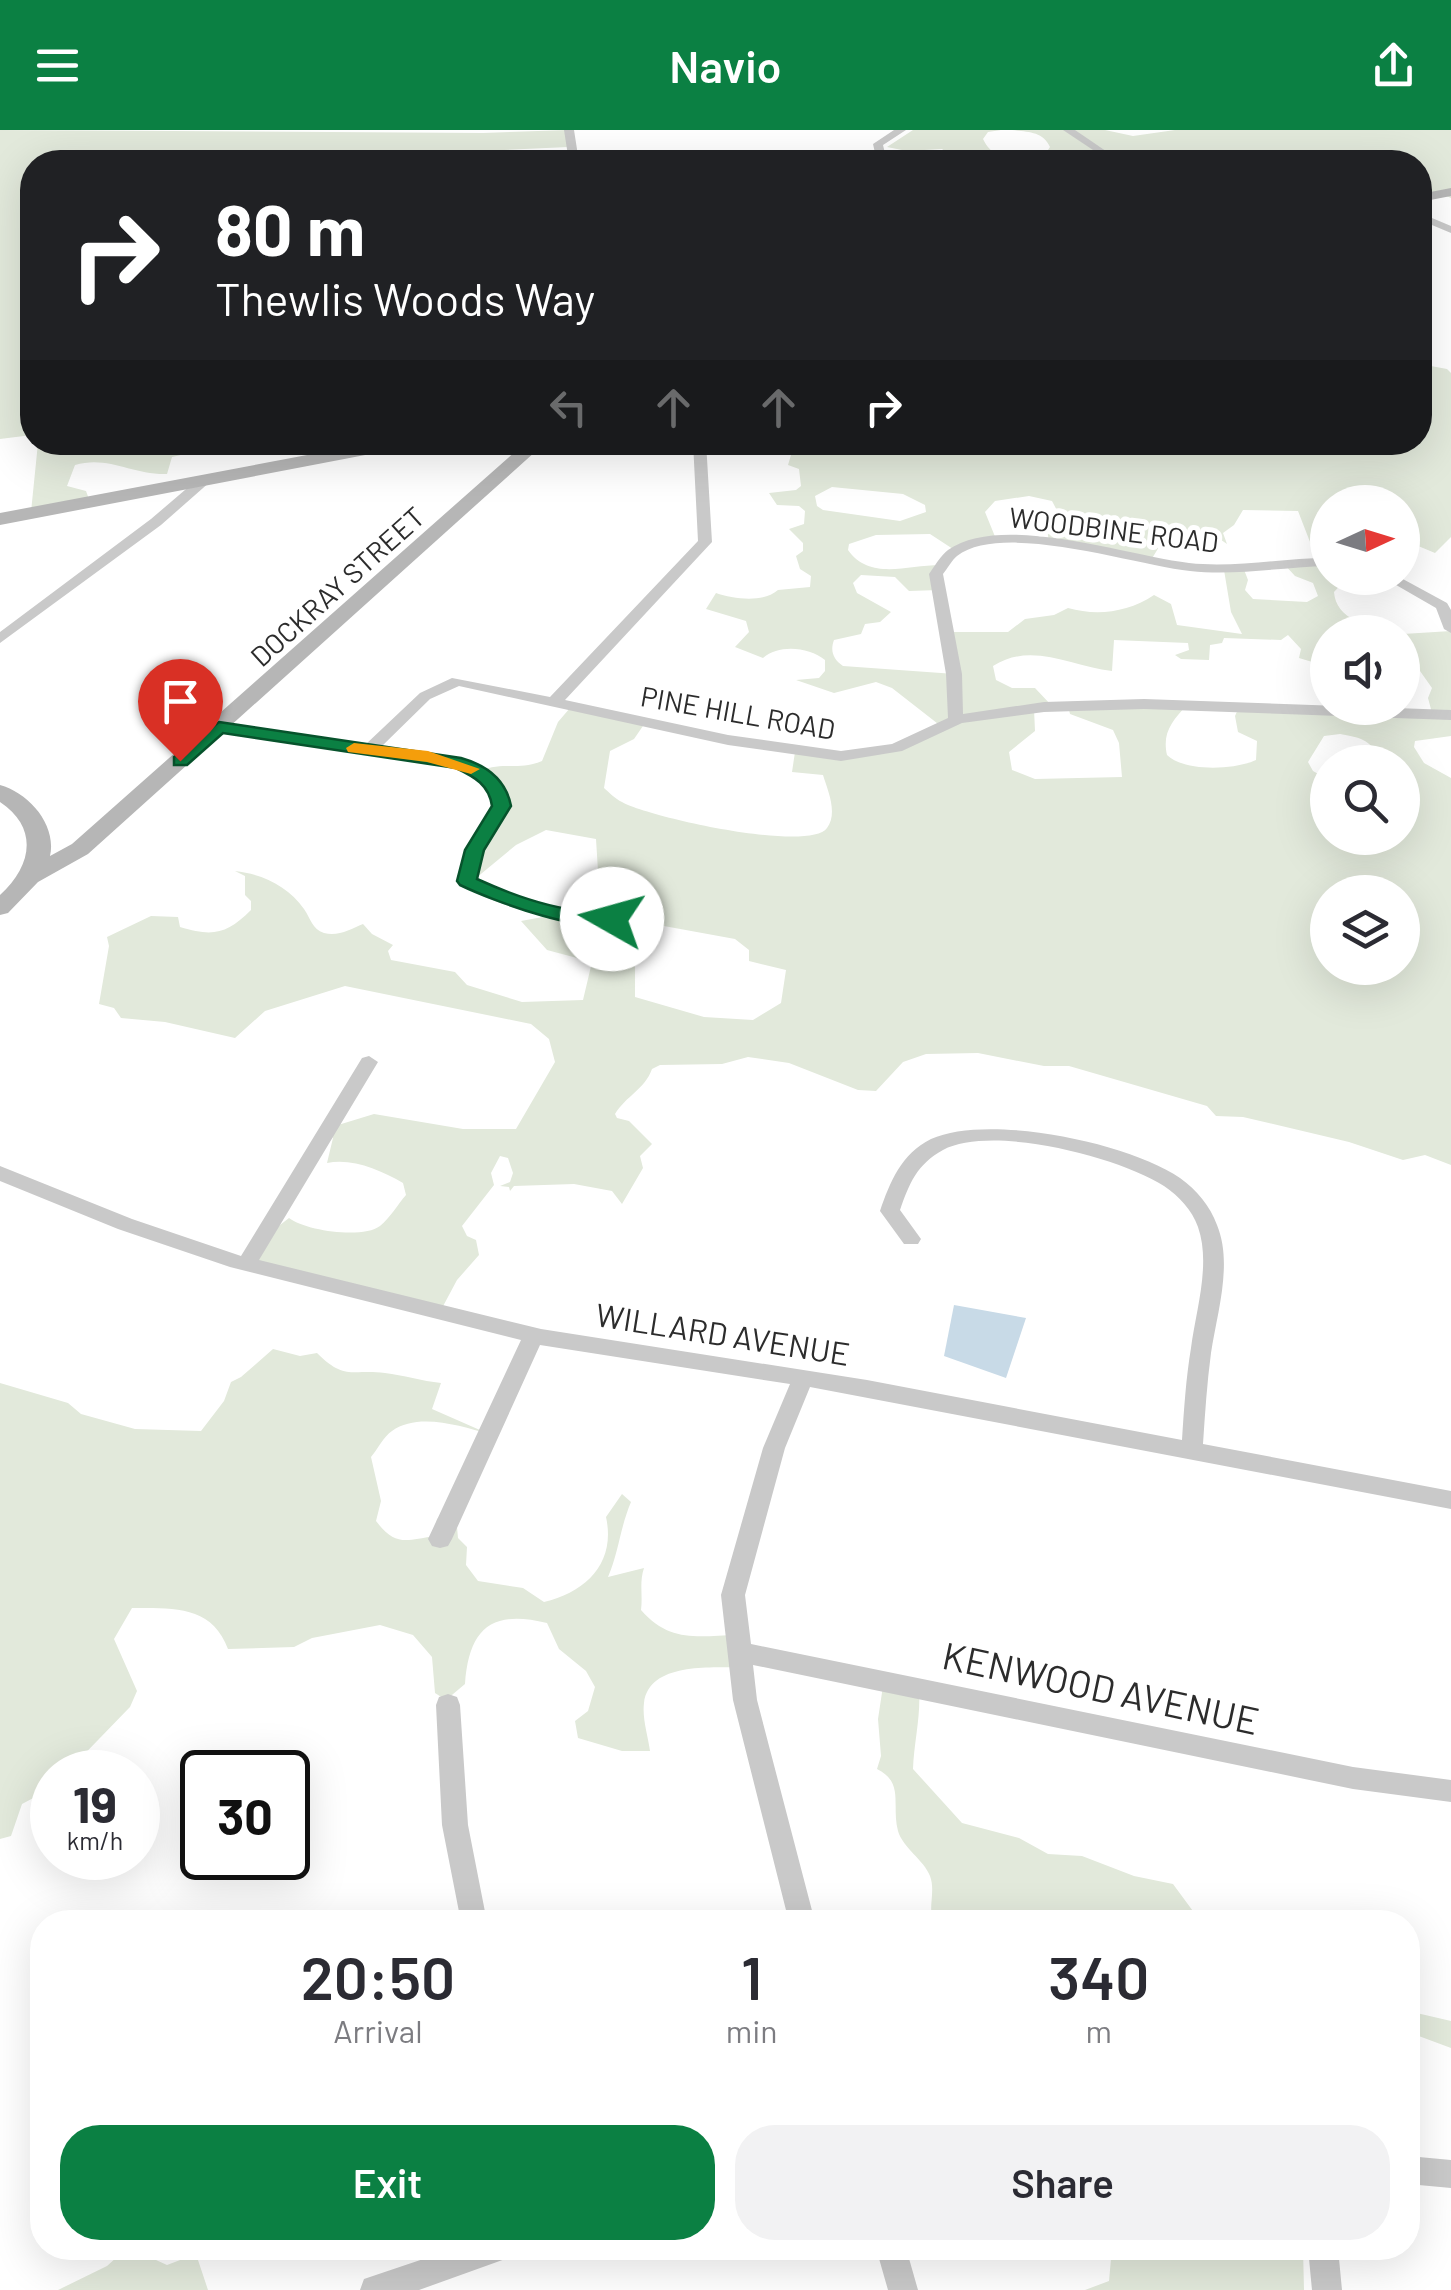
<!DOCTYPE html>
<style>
:root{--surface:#fff;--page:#f2f2f3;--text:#2b2b33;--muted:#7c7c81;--accent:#0b8043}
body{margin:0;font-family:Barlow,sans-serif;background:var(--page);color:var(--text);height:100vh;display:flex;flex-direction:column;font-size:38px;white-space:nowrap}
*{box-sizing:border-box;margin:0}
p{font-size:32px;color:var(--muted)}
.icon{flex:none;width:55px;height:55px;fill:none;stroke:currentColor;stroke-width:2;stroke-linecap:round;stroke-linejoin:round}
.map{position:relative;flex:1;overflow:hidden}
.side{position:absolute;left:30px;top:1780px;width:1390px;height:350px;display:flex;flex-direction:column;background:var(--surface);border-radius:40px;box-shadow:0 10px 40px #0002}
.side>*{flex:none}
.banner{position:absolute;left:20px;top:20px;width:1412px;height:305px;border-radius:40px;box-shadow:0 10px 40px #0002;background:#202124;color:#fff;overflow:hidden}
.needle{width:65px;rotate:86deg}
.controls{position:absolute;left:1310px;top:355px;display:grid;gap:20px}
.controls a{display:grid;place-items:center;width:110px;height:110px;border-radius:50%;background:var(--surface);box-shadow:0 10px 40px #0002;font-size:50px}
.speed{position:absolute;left:30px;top:1620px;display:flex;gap:20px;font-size:50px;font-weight:700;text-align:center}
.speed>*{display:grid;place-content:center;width:130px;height:130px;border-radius:50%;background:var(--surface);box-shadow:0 10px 40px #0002;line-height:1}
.speed small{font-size:25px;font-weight:400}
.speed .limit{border:5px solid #111;border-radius:15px;background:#fff;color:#111}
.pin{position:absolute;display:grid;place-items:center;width:85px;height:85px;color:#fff;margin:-102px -42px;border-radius:50% 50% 50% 0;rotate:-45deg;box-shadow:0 0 10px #0007}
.pin .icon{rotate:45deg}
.me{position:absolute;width:110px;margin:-55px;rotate:277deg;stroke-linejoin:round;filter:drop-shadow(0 0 8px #0008)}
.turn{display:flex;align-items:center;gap:35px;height:210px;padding:0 30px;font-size:45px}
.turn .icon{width:130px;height:130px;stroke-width:2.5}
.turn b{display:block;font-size:70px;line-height:85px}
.lanes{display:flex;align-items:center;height:95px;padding:0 30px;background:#0003;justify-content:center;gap:50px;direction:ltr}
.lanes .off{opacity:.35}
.eta{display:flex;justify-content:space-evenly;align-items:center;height:170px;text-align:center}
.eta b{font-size:60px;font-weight:600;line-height:70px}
.action{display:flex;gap:20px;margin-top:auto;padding:20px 30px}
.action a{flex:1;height:115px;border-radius:40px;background:var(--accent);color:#fff;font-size:40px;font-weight:600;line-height:115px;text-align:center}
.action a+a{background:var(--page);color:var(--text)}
header{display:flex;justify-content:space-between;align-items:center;height:130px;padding:0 30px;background:var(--accent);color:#fff;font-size:45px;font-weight:600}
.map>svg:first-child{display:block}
.green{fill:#e2e9db;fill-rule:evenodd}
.water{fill:#c8dae7}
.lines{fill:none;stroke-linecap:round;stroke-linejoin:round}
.street{fill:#c9c9c9;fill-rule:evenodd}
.secondary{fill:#b6b6b6;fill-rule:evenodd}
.route{fill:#0b8043;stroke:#07532c;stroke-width:2.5}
.slow{fill:#f59e0b}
.labels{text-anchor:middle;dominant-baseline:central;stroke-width:10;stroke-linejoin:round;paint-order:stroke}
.far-street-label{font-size:28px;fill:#2c2c2c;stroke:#fff}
.street-label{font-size:32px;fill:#2c2c2c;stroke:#fff}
.near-street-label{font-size:38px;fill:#2c2c2c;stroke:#fff}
</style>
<header><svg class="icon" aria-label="menu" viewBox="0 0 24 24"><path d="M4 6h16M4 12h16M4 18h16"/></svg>Navio<svg class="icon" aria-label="share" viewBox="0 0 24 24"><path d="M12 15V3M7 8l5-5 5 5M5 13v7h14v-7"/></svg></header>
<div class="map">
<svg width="1451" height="2160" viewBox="0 0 1451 2160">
<rect width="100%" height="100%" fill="#fff"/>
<path class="green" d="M 0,0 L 483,3 L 568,0 L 568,17 L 504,20 L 495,25 L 505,32 L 32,32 L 32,305 L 0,309 Z
M 913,0 L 1001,0 L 988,2 L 983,9 C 995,34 1019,31 1044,26 L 1050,17 C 1043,1 1027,2 1012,0 L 1105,0 L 1133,6 L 1175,0 L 1451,0 L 1451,68 L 1442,64 L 1420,68 L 1420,32 L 959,32 L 942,19 L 907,21 L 887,17 Z
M 1420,234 L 1447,239 L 1451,243 L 1451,407 L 1435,423 L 1411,413 L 1403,398 L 1402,372 L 1328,372 L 1328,448 L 1347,448 L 1334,462 C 1336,490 1368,496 1393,502 L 1328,502 L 1327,545 L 1319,534 L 1299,528 L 1301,519 L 1288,505 L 1281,510 L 1224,508 L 1222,513 L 1210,515 L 1209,530 L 1181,529 L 1175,525 L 1189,520 L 1188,513 L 1114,510 L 1112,541 C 1072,537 1032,511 993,536 L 996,550 L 1012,558 L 1035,558 L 1052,576 L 1034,579 L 1035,601 L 1009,622 L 1012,640 L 1035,649 L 1122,647 L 1119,613 L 1113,600 L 1070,584 L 1068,576 L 1187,575 C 1172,591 1162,603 1167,625 C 1184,642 1235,640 1256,630 L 1257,611 L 1238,602 L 1235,586 L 1239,577 L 1432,583 L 1428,568 L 1432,558 L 1420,541 L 1403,532 L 1403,504 L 1451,501 L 1451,606 L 1415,611 L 1414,617 L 1424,633 L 1451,648 L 1451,1035 L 1425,1025 L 1403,1030 L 1349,1012 L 1243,987 L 1216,986 L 1207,976 L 1069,936 L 1044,936 L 978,923 L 926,924 L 903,932 L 876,961 L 858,960 L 789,933 L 748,927 L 722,934 L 660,935 L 652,939 C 645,959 626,966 615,984 L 617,988 L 629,991 L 652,1014 L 640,1026 L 643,1038 L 622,1074 L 612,1061 L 574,1054 L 514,1056 L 510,1061 L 509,1057 L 500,1056 L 510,1052 L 513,1043 L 508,1028 L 500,1026 L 491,1043 L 494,1055 L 462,1096 L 467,1106 L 476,1110 L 479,1125 L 457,1150 L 441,1180 L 251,1134 L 271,1102 L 289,1088 C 306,1101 363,1109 380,1096 C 390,1088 398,1074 406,1065 L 403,1053 C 380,1040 353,1028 327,1033 L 333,1008 L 325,999 L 374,984 L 463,999 L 516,999 L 555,932 L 549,909 L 531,894 L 345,856 L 265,881 L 235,908 L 165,892 L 121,888 L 114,878 L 99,874 L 109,816 L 107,807 L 151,786 L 178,787 L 180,797 C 213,807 227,804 251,780 L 251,771 L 245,765 L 245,746 L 235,741 C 262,744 288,756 304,779 C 311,789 312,799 324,803 C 338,807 351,799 363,794 L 372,804 L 393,815 L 388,821 L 391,830 L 455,842 L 467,855 L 522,872 L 583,870 L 592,832 L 547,820 L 521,791 L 548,786 L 619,807 L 635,837 L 635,867 L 704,887 L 753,890 L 781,873 L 786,840 L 749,831 L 749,820 L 735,809 L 631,790 C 623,759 602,763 575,766 L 598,741 L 596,709 L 546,700 L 516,715 L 470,753 L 469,741 L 504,677 L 480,641 C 503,631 519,641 542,631 L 558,592 L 570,578 L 645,593 L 634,609 L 610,621 L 604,658 C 609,662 615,669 622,672 C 648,687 809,723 827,698 C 838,683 828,661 823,645 L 792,642 L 795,622 L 881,622 L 942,597 L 892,558 L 876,552 L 834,563 L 796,550 L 819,548 L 825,541 L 825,530 C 809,517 779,514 763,528 L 735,517 L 749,502 L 746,491 L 706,479 L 716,463 C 734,469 763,473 778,460 L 810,457 L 811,446 L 800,439 L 796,426 L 803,421 L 803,413 L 789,399 L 804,394 L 805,381 L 799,376 L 777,375 L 769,363 L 796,360 L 801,356 L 799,339 L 788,335 L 791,325 L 778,313 L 1420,312 ZM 832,357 L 903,364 L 925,375 L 926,382 L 900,391 L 823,380 L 817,376 L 815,366 ZM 1029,366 L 1052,371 L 1061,388 L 1046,395 L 1049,411 L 1151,430 L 1167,404 L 1211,403 L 1227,414 L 1223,403 L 1234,395 L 1243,380 L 1298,381 L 1317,430 L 1284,434 L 1295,446 L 1313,453 L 1318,466 L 1307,472 L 1253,469 L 1245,460 L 1248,450 L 1243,437 L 1224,440 L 1231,482 L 1242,504 L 1177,495 L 1171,474 L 1154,465 C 1127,483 1096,486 1068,478 L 1054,485 L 1025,489 L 1008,502 L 952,502 L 955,544 L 843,536 C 833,529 830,521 834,510 L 861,504 L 865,494 L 880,492 L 891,482 L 857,463 L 853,453 L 861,445 L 895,447 L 909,461 L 939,460 L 940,435 C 907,435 870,451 848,420 L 849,414 L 876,405 L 930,404 L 956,421 L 996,409 L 985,382 L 995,371 ZM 1340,604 C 1363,608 1371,610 1381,632 L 1402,632 L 1402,708 L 1328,708 L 1327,649 L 1313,641 L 1308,632 L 1324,606 ZM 1328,762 L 1402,762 L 1402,838 L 1328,838 Z
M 38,313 L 209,313 L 211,318 L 172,327 L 167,344 C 132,345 108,325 75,335 L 67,356 L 86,361 L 90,372 L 31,382 Z
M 273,1219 L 300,1226 L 317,1223 C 345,1251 352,1239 385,1243 C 403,1245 422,1251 441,1253 L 432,1279 L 489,1304 C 461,1296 418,1282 392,1301 C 384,1306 377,1320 371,1327 L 381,1371 L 376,1391 C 395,1416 405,1411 434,1406 L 437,1389 L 455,1375 L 458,1408 L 467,1417 L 466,1435 L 478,1451 L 523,1458 L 544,1472 C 587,1462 616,1432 606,1387 L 622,1364 L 631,1372 C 620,1398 619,1421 608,1447 L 644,1438 C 639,1453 643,1465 641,1480 C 670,1513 697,1506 737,1505 L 740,1537 C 711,1538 649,1532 644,1573 C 642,1588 648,1606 650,1621 L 622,1621 L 578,1608 L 575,1591 L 588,1581 L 595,1557 L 586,1541 L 559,1519 L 547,1493 C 491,1479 469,1499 465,1554 L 446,1570 L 435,1563 L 432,1527 L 413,1505 L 380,1495 L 312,1508 L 294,1517 L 228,1519 C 212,1475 172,1478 132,1478 L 114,1509 L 137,1561 L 130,1577 L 67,1642 L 52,1642 L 52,1658 L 22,1674 L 11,1706 L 0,1709 L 0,1253 L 68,1273 L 81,1284 L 135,1299 L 201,1301 L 224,1271 L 231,1252 L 241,1247 Z
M 883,1556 L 919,1559 C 921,1586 914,1612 913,1639 L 962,1693 L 1019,1708 L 1048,1724 L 1082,1726 L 1134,1746 L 1173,1754 L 1201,1792 L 934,1792 C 927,1779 936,1762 930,1746 C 924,1730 903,1718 898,1701 C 891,1675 905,1653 877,1639 L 881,1626 L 878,1589 Z
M 1408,1881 L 1451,1891 L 1451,1918 L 1408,1902 Z
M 127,2118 L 152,2118 L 156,2130 L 167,2135 L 196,2124 L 208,2160 L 58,2160 L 107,2136 Z
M 1112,2118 L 1303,2118 L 1304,2160 L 1085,2160 L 1109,2151 Z"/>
<path class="water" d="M 954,1175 L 1026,1188 L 1006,1248 L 944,1226 Z"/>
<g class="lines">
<path class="street" d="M 564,0 L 574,0 L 579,32 L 569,32 Z
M 894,0 L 906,0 L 883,15 L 887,32 L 877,32 L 873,14 Z
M 1063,0 L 1075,0 L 1122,32 L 1111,32 Z
M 1420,83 L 1451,96 L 1451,103 L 1420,90 Z
M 693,312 L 706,312 L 712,412 L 565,570 L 728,605 L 841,621 L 892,614 L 948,588 L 946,544 L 929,444 C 934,437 941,425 948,420 C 1001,382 1128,426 1189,433 C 1235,438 1282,428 1328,428 L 1328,436 C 1282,437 1236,446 1190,441 C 1135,435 1003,391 957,426 C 952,430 947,439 943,444 L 962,544 L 963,584 L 1044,572 L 1144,569 L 1451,580 L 1451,590 L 1144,579 L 1044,582 L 962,593 L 902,621 L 841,631 L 728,615 L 459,556 L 430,569 L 381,617 C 425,624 500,621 510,676 L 483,720 L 476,749 C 506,768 543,777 578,780 L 587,768 C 605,764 617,764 630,778 L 622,791 C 583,801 497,777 461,755 L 459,751 L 467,720 L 494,676 C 490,655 477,646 457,638 L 219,602 L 211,597 L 219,592 L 365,615 L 420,563 L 452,548 L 550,567 L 698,411 ZM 607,776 L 612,779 L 609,783 L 596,782 L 598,777 Z
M 199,348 L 211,351 L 161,395 L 0,513 L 0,502 L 151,389 Z
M 1384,448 L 1401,448 L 1447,473 L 1451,480 L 1451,503 L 1444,499 L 1436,478 Z
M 369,926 L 378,932 L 259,1130 L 541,1199 L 867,1250 L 1182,1310 C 1184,1279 1186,1248 1191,1218 C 1196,1180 1211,1134 1198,1097 C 1192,1080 1179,1066 1164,1056 C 1120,1027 992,994 943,1020 C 917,1034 909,1054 900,1080 L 921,1109 L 918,1114 L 904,1114 L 880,1081 C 890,1052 901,1024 931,1009 C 988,983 1130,1013 1180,1048 C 1197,1060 1210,1076 1217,1095 C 1233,1134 1217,1183 1211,1223 C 1207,1253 1205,1283 1203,1314 L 1451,1361 L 1451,1379 L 810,1257 L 785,1318 L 745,1465 L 751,1514 L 1353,1637 L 1451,1650 L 1451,1672 L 1353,1659 L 753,1535 L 757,1570 L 815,1792 L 789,1792 L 733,1570 L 721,1465 L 763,1318 L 790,1254 L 540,1215 L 452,1409 L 448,1416 L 440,1418 L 432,1416 L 428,1409 L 521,1210 L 230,1137 L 118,1099 L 0,1051 L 0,1036 L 132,1089 L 241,1126 L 362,928 Z
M 448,1564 L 457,1567 L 460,1575 L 468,1695 L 487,1792 L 461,1792 L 442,1695 L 436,1575 L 439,1567 Z
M 1408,2026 L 1451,2030 L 1451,2058 L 1408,2054 Z
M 456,2118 L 513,2118 L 508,2128 L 419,2160 L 360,2160 L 364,2149 Z
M 876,2118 L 906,2118 L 918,2160 L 888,2160 Z
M 1308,2118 L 1338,2118 L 1342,2160 L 1312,2160 Z"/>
<path class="secondary" d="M 1451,58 L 1451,66 L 1420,72 L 1420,64 Z
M 376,312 L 416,312 L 407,317 L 0,395 L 0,383 Z
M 526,312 L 546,312 L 88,724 L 38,752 L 8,783 L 0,785 L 0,765 C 32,736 39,698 0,672 L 0,655 C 29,663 57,695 50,726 L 72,714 Z"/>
</g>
<path class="route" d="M 219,592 L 461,628 C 486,635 506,650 511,676 L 484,720 L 477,749 C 510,764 547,778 584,781 C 597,782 612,781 621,789 C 596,811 489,769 460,755 L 457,751 L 465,720 L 492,676 C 489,655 475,647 456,638 L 223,603 L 187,635 L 174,635 L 174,627 Z"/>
<path class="slow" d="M 354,613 L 428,621 L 480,639 L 471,644 L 427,632 L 348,622 L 346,618 Z"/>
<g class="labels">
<g class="far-street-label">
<text transform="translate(1114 399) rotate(7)">WOODBINE ROAD</text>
<text transform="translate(337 456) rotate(-42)">DOCKRAY STREET</text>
<text transform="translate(738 582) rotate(10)">PINE HILL ROAD</text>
</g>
<g class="street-label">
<text transform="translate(723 1203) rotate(9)">WILLARD AVENUE</text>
</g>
<g class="near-street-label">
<text transform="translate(1101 1557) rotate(12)">KENWOOD AVENUE</text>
</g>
</g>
</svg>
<div class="controls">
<a><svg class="needle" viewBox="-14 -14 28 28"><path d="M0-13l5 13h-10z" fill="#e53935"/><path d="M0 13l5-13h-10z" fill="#7c7c81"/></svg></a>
<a><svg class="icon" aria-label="sound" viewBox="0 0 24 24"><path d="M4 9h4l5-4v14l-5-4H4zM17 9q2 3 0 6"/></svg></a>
<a><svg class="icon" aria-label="search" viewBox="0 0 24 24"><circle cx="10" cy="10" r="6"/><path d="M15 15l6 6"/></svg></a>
<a><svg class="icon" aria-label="layers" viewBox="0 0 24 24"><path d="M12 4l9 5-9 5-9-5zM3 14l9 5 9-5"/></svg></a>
</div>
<div class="speed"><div>19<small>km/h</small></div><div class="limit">30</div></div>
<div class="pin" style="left:180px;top:631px;background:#d93025"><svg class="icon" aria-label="arrive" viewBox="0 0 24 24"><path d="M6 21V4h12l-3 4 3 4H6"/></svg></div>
<svg class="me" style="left:612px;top:789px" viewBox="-20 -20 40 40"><circle r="19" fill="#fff"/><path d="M0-13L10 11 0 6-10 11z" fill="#0b8043"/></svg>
<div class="banner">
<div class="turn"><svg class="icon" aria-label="right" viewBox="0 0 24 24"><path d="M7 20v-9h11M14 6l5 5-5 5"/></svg><div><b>80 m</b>Thewlis Woods Way</div></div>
<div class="lanes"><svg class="icon off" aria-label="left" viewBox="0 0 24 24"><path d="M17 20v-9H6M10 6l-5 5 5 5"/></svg><svg class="icon off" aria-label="ahead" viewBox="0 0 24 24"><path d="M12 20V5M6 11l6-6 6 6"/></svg><svg class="icon off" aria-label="ahead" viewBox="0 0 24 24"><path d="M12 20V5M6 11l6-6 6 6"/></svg><svg class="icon" aria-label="right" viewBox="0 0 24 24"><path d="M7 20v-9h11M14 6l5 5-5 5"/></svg></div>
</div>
<section class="side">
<div class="eta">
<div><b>20:50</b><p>Arrival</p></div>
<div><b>1</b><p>min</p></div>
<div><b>340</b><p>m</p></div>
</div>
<div class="action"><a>Exit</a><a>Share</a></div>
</section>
</div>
